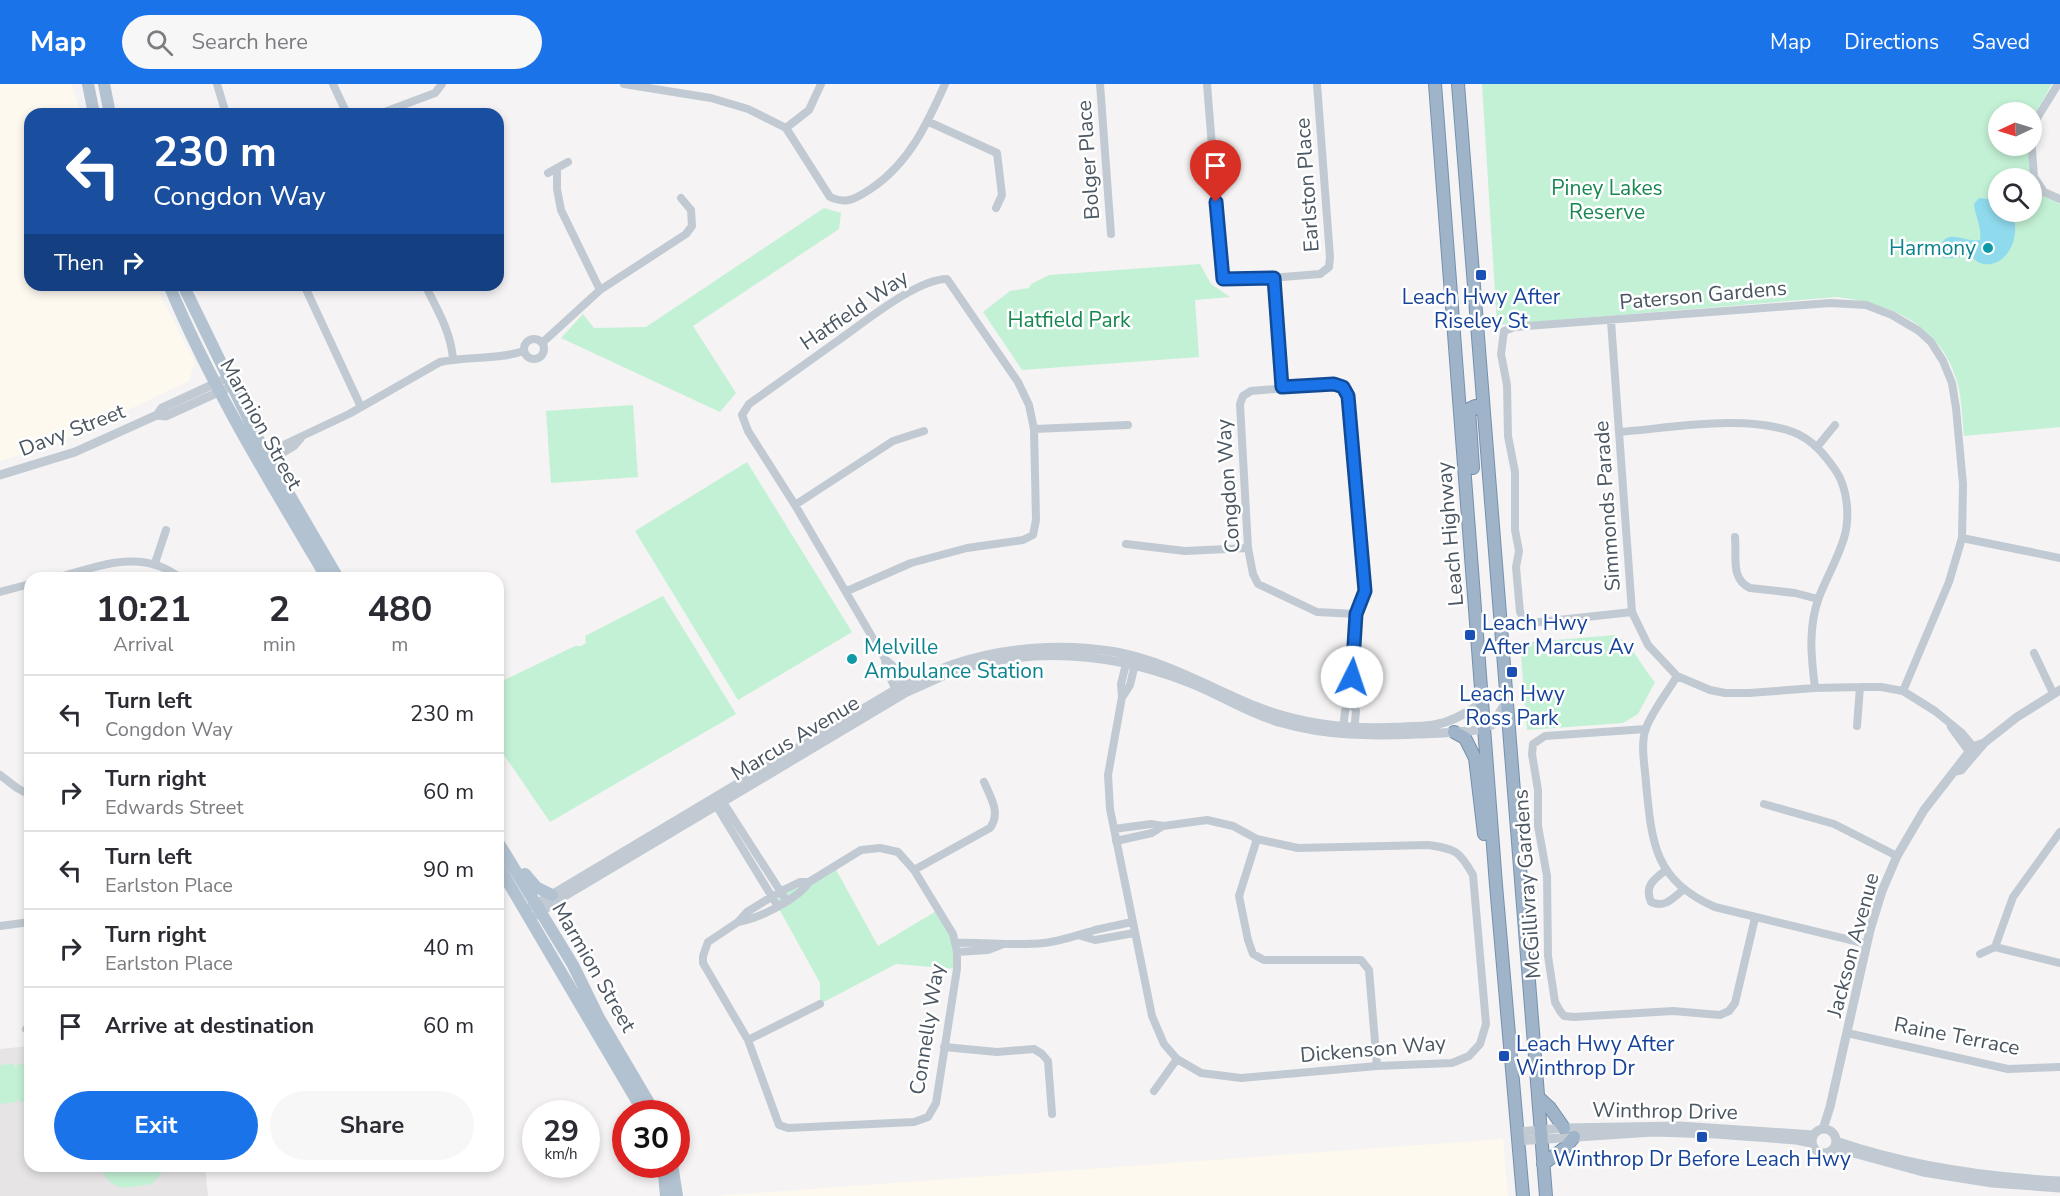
<!DOCTYPE html>
<style>
:root{--surface:#fff;--page:#f7f7f7;--text:#2b2b33;--muted:#7c7c81;--line:#e1e1e2;--accent:#1a73e8}
body{margin:0;font-family:"Nunito Sans",sans-serif;background:var(--page);color:var(--text);height:100vh;display:flex;flex-direction:column;font-size:22px;white-space:nowrap}
*{box-sizing:border-box;margin:0}
p{font-size:20px;color:var(--muted)}
.icon{flex:none;width:33px;height:33px;fill:none;stroke:currentColor;stroke-width:2;stroke-linecap:round;stroke-linejoin:round}
.map{position:relative;flex:1;overflow:hidden}
.sheet{position:absolute;left:24px;top:488px;width:480px;height:600px;display:flex;flex-direction:column;background:var(--surface);border-radius:18px;box-shadow:0 3px 9px #0003}
.sheet>*{flex:none}
.top-card{position:absolute;left:24px;top:24px;width:480px;height:183px;border-radius:18px;box-shadow:0 3px 9px #0003;background:#1a4fa0;color:#fff;overflow:hidden}
.needle{width:39px;rotate:266deg}
.fabs{position:absolute;left:1988px;top:18px;display:grid;gap:12px}
.fabs a{display:grid;place-items:center;width:54px;height:54px;border-radius:50%;background:var(--surface);box-shadow:0 3px 9px #0003;font-size:30px}
.speed{position:absolute;left:522px;top:1016px;display:flex;gap:12px;font-size:30px;font-weight:700;text-align:center}
.speed>*{display:grid;place-content:center;width:78px;height:78px;border-radius:50%;background:var(--surface);box-shadow:0 3px 9px #0003;line-height:1}
.speed small{font-size:15px;font-weight:400}
.speed .limit{border:9px solid #d22;background:#fff;color:#111}
.pin{position:absolute;display:grid;place-items:center;width:51px;height:51px;color:#fff;margin:-62px -26px;border-radius:50% 50% 50% 0;rotate:-45deg;box-shadow:0 0 6px #0007}
.pin .icon{rotate:45deg}
.me{position:absolute;width:66px;margin:-33px;rotate:4deg;stroke-linejoin:round;filter:drop-shadow(0 0 4px #0008)}
.turn{display:flex;align-items:center;gap:21px;height:126px;padding:0 30px;font-size:27px}
.turn .icon{width:78px;height:78px;stroke-width:2.5}
.turn b{display:block;font-size:42px;line-height:51px}
.then{display:flex;align-items:center;height:57px;padding:0 30px;background:#0003;gap:12px;font-size:22px}
.eta{display:flex;justify-content:space-evenly;align-items:center;height:102px;text-align:center}
.eta b{font-size:36px;font-weight:700;line-height:42px}
.button{display:flex;gap:12px;margin-top:auto;padding:12px 30px}
.button a{flex:1;height:69px;border-radius:36px;background:var(--accent);color:#fff;font-size:24px;font-weight:700;line-height:69px;text-align:center}
.button a+a{background:var(--page);color:var(--text)}
ul{padding:0;list-style:none}
li{display:flex;align-items:center;gap:18px;height:78px;padding:0 30px;border-top:2px solid var(--line)}
li div{flex:1}
li b{display:block;font-size:22px}
li em{font-style:normal}
header{display:flex;align-items:center;gap:36px;box-sizing:border-box;height:84px;padding:0 30px;background:var(--accent);color:#fff}
header strong{font-size:28px}
nav{display:flex;gap:33px;margin-inline-start:auto;font-size:21px}
.search{width:420px;height:54px;background:var(--page);display:flex;align-items:center;gap:15px;box-sizing:border-box;padding:0 21px;border-radius:33px;color:var(--muted);font-size:22px}
.map>svg:first-child{display:block}
.commercial{fill:#fdf9ef}
.education{fill:#e6e4e5}
.green{fill:#c3f1d5}
.water{fill:#90daee}
.lines{fill:none;stroke-linecap:round;stroke-linejoin:round}
.trunk-casing{stroke:#7690ad;stroke-width:14}
.minor{stroke:#c1cad2;stroke-width:8}
.tertiary{stroke:#c1cad2;stroke-width:9}
.primary{stroke:#b3c2d1;stroke-width:12}
.trunk{stroke:#9fb4c9;stroke-width:12}
.route-casing{stroke:#114b97;stroke-width:15}
.route{stroke:#1a73e8;stroke-width:10}
.culture-dot{fill:#0f9aa8;stroke:#fff;stroke-width:2}
.transit-dot{fill:#1a4fb4;stroke:#fff;stroke-width:2}
.labels{text-anchor:middle;dominant-baseline:central;stroke-width:5;stroke-linejoin:round;paint-order:stroke}
.street-label{font-size:21px;fill:#4a5661;stroke:#fff}
.park-label{font-size:21px;fill:#17864f;stroke:#fff}
.culture-label{font-size:21px;fill:#0d838f;stroke:#fff;text-anchor:end}
.transit-label{font-size:21px;fill:#164399;stroke:#fff}
</style>
<header>
<strong>Map</strong>
<div class="search"><svg class="icon" aria-label="search" viewBox="0 0 24 24"><circle cx="10" cy="10" r="6"/><path d="M15 15l6 6"/></svg>Search here</div>
<nav><a>Map</a><a>Directions</a><a>Saved</a></nav>
</header>
<div class="map">
<svg width="2060" height="1112" viewBox="0 0 2060 1112">
<rect width="100%" height="100%" fill="#f5f3f3"/>
<path class="commercial" d="M 0,0 L 72,0 L 81,30 L 30,30 L 30,201 L 155,201 L 195,278 L 189,297 L 56,360 L 0,377 Z
M 1503,1055 L 1508,1112 L 715,1112 Z"/>
<path class="education" d="M 30,962 L 30,1082 L 205,1082 L 208,1112 L 0,1112 L 0,965 Z"/>
<path class="green" d="M 1482,0 L 2052,0 L 2031,37 L 2031,28 L 1998,28 L 1998,62 L 2028,62 L 2031,94 L 1998,94 L 1998,128 L 2031,128 L 2031,95 L 2042,111 L 2060,120 L 2060,343 L 1964,352 C 1962,334 1962,314 1957,297 C 1940,240 1891,220 1837,213 L 1497,241 Z
M 824,124 L 841,129 L 839,145 L 693,242 L 736,309 L 720,328 L 561,254 L 583,230 L 594,244 L 646,243 Z
M 1200,180 L 1211,200 L 1230,213 L 1195,216 L 1199,273 L 1022,286 L 983,228 L 1010,207 L 1029,204 L 1031,200 L 1049,191 Z
M 633,321 L 638,393 L 551,399 L 546,327 Z
M 747,378 L 852,548 L 738,616 L 635,447 Z
M 663,512 L 736,630 L 550,738 L 498,662 L 498,599 L 575,562 L 581,562 L 586,559 L 585,552 Z
M 1615,551 C 1633,561 1641,582 1655,598 L 1638,630 L 1623,639 L 1527,646 L 1520,559 Z
M 834,782 L 878,862 L 938,826 L 953,850 L 957,885 L 896,880 L 820,920 L 820,899 L 772,812 Z
M 30,979 L 30,1018 L 20,1018 L 19,1015 L 17,1015 L 17,1018 L 0,1020 L 0,981 L 14,980 L 15,984 L 17,983 L 17,980 Z
M 99,1082 L 164,1082 L 164,1086 L 152,1100 C 124,1104 114,1110 99,1082 Z"/>
<path class="water" d="M 1979,114 L 1998,116 L 1998,128 L 2010,128 C 2016,135 2016,145 2014,155 C 2011,170 1996,185 1980,179 C 1976,177 1973,173 1968,173 C 1960,172 1952,175 1944,174 L 1939,170 C 1943,140 1962,159 1980,156 C 1982,143 1975,132 1974,120 Z"/>
<g class="lines">
<defs>
<path id="trunk" d="M 1435,0 L 1496,801 L 1523,1112
M 1458,0 L 1546,1112
M 1473,384 L 1469,325 L 1475,322 L 1482,327
M 1454,648 L 1465,654 L 1475,674 L 1484,750
M 1538,1013 L 1550,1024 L 1564,1044
M 1543,1080 L 1566,1063 L 1574,1053"/>
</defs>
<use href="#trunk" class="trunk-casing"/>
<path class="minor" d="M 217,0 L 226,30
M 333,0 L 347,30
M 624,0 L 711,14 L 748,25 L 786,44 L 830,113 C 847,121 857,114 872,104 C 909,79 927,40 945,0
M 1100,0 L 1111,150
M 1207,0 L 1222,188 L 1223,195 L 1232,197 L 1320,190 L 1329,183 L 1330,173 L 1317,0
M 2058,0 L 2034,39 L 2031,53 L 2034,93 L 2044,108 L 2060,115
M 379,30 L 435,9 L 442,0
M 929,38 L 997,69 L 1002,111 L 996,124
M 786,44 L 809,26 L 821,0
M 557,84 L 557,105 L 561,126 L 600,206
M 548,89 L 568,78
M 1274,194 L 1282,304
M 304,201 L 361,323
M 425,201 C 437,225 451,248 453,275
M 1611,237 L 1632,528 L 1648,561 L 1677,592 L 1710,606 L 1725,609 L 1749,609 L 1815,604 L 1860,603 L 1881,603 L 1903,607 L 1935,627 L 1962,649 L 1977,667
M524 265a10 10 0 1 1 20 0a10 10 0 1 1-20 0Z
M 542,259 L 600,206 L 686,150 L 692,142 L 691,126 L 681,114
M 1034,345 L 1128,341
M 1620,348 C 1671,344 1744,330 1793,348 C 1812,355 1825,371 1836,387 C 1848,405 1850,434 1844,454 C 1838,474 1827,493 1819,513 C 1808,543 1811,573 1815,604
M 1817,363 L 1835,341
M 262,371 L 349,330 L 440,278 C 467,272 497,276 524,267
M 266,379 L 294,362 L 301,354
M 795,421 L 893,357 L 924,347
M 1735,453 C 1737,472 1730,495 1750,504 L 1795,509 L 1818,515
M 1962,454 L 2060,474
M 1126,460 L 1185,467 L 1248,464
M 155,479 L 166,446
M 56,494 C 97,483 142,463 180,494
M 847,507 L 911,479 L 967,464 L 1023,456 L 1033,451 L 1036,436 L 1034,345 L 1029,321 L 1018,298 L 947,195 C 916,195 862,240 836,258 C 807,279 778,299 749,320 L 742,331 L 748,347 L 795,421 L 885,575 L 892,581 L 905,604
M 0,508 L 30,500
M 1632,528 L 1531,539 L 1525,537 L 1520,528 L 1516,483 L 1519,467 L 1515,446 L 1515,388 L 1508,352 L 1507,301 L 1501,270 L 1504,247 L 1515,243 L 1830,219 L 1866,221 L 1892,231 L 1919,247 L 1931,258 L 1943,277 L 1952,299 L 1956,324 L 1963,400 L 1962,454 L 1949,498 L 1903,607
M 2034,569 L 2053,609
M 885,575 L 886,585 L 898,610
M 1677,592 C 1667,609 1653,626 1646,644 C 1640,661 1645,682 1646,699 C 1652,760 1654,796 1715,823 L 1867,860
M 1123,612 L 1130,601 L 1136,576
M 1351,614 L 1356,627 L 1354,648
M 1857,642 L 1860,603
M 1951,643 L 1972,672
M 1646,645 L 1545,652 L 1533,660 L 1532,670 L 1538,706 L 1538,742 L 1547,792 L 1548,872 L 1555,918 L 1560,927 L 1564,932 L 1574,933 L 1673,927 L 1720,931 L 1729,927 L 1735,919 L 1755,834
M 1343,646 L 1345,627 L 1351,614 L 1356,530 L 1365,507 L 1348,312 L 1343,303 L 1334,300 L 1251,307 L 1243,312 L 1240,320 L 1248,464 L 1253,490 L 1258,500 L 1317,528 L 1356,530
M 0,691 L 17,704 L 30,711
M 721,715 L 786,816
M 714,718 L 777,821
M 1764,720 L 1834,740 L 1897,772
M 1114,745 L 1151,740 L 1163,742 L 1207,736 L 1233,742 L 1257,755 L 1298,764 L 1428,761 C 1455,765 1459,766 1473,791 L 1486,940 L 1480,960 L 1469,972 L 1452,979 L 1377,982 L 1241,994 L 1201,989 L 1177,975 L 1164,960 L 1152,932 L 1110,725 L 1108,691 L 1122,613 L 1121,600 L 1127,576
M 1257,755 L 1239,812 L 1248,856 L 1253,870 L 1264,876 L 1361,876 L 1369,886 L 1377,982
M 1116,757 L 1152,749 L 1163,742
M 880,764 L 898,768 L 914,786 L 953,850 L 957,868 L 957,885 L 936,1019 L 928,1033 L 914,1038 L 788,1044 L 779,1041 L 748,956 L 703,879 L 703,872 L 708,858 L 738,838 L 747,828 L 781,807 L 800,798 L 809,798 L 861,766 Z
M 914,786 L 990,744 C 1001,729 991,714 984,698
M 1666,786 C 1654,795 1644,802 1651,818 C 1665,824 1672,815 1683,806
M 738,838 C 758,835 798,815 809,798
M 0,842 L 30,838
M 1081,852 L 1095,856 L 1134,849
M 955,859 C 985,858 1014,862 1044,859 C 1062,857 1078,851 1095,846 C 1107,843 1119,841 1132,838
M 1995,863 L 2013,813 L 2060,748
M 957,868 L 988,866 L 1001,861
M 1980,870 L 1995,863 L 2060,879
M 26,945 L 30,947
M 1847,949 L 2008,985 L 2060,983
M 748,956 L 820,920
M 944,963 L 997,968 L 1034,965 L 1042,970 L 1048,977 L 1052,1030
M 1154,1007 L 1177,975"/>
<path class="tertiary" d="M 157,331 L 166,332 L 232,302
M 0,391 L 75,368 L 157,331 L 162,324 L 227,294
M 1957,687 L 1961,686 L 1984,659
M 531,823 L 903,601 C 920,594 937,586 954,580 C 1005,563 1063,559 1116,568 C 1165,577 1209,603 1255,622 C 1302,641 1352,646 1402,643 C 1414,642 1427,643 1438,640 C 1454,637 1469,627 1483,618
M 536,831 L 563,813 L 907,608 C 924,601 941,592 958,586 C 1036,562 1114,569 1190,599 C 1221,611 1249,630 1282,639 C 1327,652 1371,652 1417,650 C 1437,649 1457,649 1476,646 L 1492,641 L 1506,618
M1812 1057a12 12 0 1 1 24 0a12 12 0 1 1-24 0Z
M 1823,1045 L 1830,1023 L 1870,846 L 1882,807 L 1897,772 L 1924,726 L 1973,663 L 1984,659 L 2017,633 L 2060,606
M 1517,1048 L 1564,1044 L 1680,1042 L 1813,1051
M 1518,1057 L 1653,1048 L 1716,1050 L 1796,1056 L 1811,1059
M 1836,1057 C 1908,1082 1984,1093 2060,1097
M 1832,1066 L 1846,1067 L 1923,1088 L 1992,1099 L 2060,1104"/>
<path class="primary" d="M 88,0 L 94,30
M 104,0 L 110,30
M 169,201 C 212,304 270,398 327,494
M 183,201 L 265,369 L 338,494
M 498,758 L 573,881 L 599,934 L 655,1029
M 498,781 L 644,1029
M 525,790 L 536,803 L 552,811
M 663,1080 L 666,1112
M 672,1080 L 677,1112"/>
<use href="#trunk" class="trunk"/>
</g>
<g class="lines">
<defs>
<path id="route" d="M 1216,118 L 1223,195 L 1274,194 L 1282,303 L 1334,300 L 1343,303 L 1348,312 L 1365,507 L 1356,530 L 1352,593"/>
</defs>
<use href="#route" class="route-casing"/>
<use href="#route" class="route"/>
</g>
<g class="culture-dot">
<circle cx="1988" cy="164" r="6"/>
<circle cx="852" cy="575" r="6"/>
</g>
<g class="transit-dot">
<rect x="1475" y="185" width="12" height="12" rx="3"/>
<rect x="1464" y="545" width="12" height="12" rx="3"/>
<rect x="1506" y="582" width="12" height="12" rx="3"/>
<rect x="1498" y="966" width="12" height="12" rx="3"/>
<rect x="1696" y="1047" width="12" height="12" rx="3"/>
</g>
<g class="labels">
<g class="street-label">
<text transform="translate(1088 76) rotate(-94)">Bolger Place</text>
<text transform="translate(1307 101) rotate(-94)">Earlston Place</text>
<text transform="translate(1703 211) rotate(-5)">Paterson Gardens</text>
<text transform="translate(854 226) rotate(-34)">Hatfield Way</text>
<text transform="translate(261 340) rotate(61)">Marmion Street</text>
<text transform="translate(72 346) rotate(-21)">Davy Street</text>
<text transform="translate(1228 402) rotate(-94)">Congdon Way</text>
<text transform="translate(1607 422) rotate(-94)">Simmonds Parade</text>
<text transform="translate(1450 450) rotate(-95)">Leach Highway</text>
<text transform="translate(795 654) rotate(-31)">Marcus Avenue</text>
<text transform="translate(1527 800) rotate(-94)">McGillivray Gardens</text>
<text transform="translate(1853 861) rotate(-75)">Jackson Avenue</text>
<text transform="translate(594 883) rotate(60)">Marmion Street</text>
<text transform="translate(927 945) rotate(-81)">Connelly Way</text>
<text transform="translate(1957 952) rotate(11)">Raine Terrace</text>
<text transform="translate(1373 965) rotate(-5)">Dickenson Way</text>
<text transform="translate(1665 1027) rotate(1)">Winthrop Drive</text>
</g>
<g class="park-label">
<text x="1607" y="104">Piney Lakes<tspan x="1607" dy="24">Reserve</tspan></text>
<text x="1069" y="236">Hatfield Park</text>
</g>
<g class="culture-label">
<text x="1976" y="164">Harmony</text>
<text x="864" y="563" text-anchor="start">Melville<tspan x="864" dy="24">Ambulance Station</tspan></text>
</g>
<g class="transit-label">
<text x="1481" y="213">Leach Hwy After<tspan x="1481" dy="24">Riseley St</tspan></text>
<text x="1482" y="539" text-anchor="start">Leach Hwy<tspan x="1482" dy="24">After Marcus Av</tspan></text>
<text x="1512" y="610">Leach Hwy<tspan x="1512" dy="24">Ross Park</tspan></text>
<text x="1516" y="960" text-anchor="start">Leach Hwy After<tspan x="1516" dy="24">Winthrop Dr</tspan></text>
<text x="1702" y="1075">Winthrop Dr Before Leach Hwy</text>
</g>
</g>
</svg>
<div class="fabs">
<a><svg class="needle" viewBox="-14 -14 28 28"><path d="M0-13l5 13h-10z" fill="#e53935"/><path d="M0 13l5-13h-10z" fill="#7c7c81"/></svg></a>
<a><svg class="icon" aria-label="search" viewBox="0 0 24 24"><circle cx="10" cy="10" r="6"/><path d="M15 15l6 6"/></svg></a>
</div>
<div class="speed"><div>29<small>km/h</small></div><div class="limit">30</div></div>
<div class="pin" style="left:1216px;top:118px;background:#d93025"><svg class="icon" aria-label="arrive" viewBox="0 0 24 24"><path d="M6 21V4h12l-3 4 3 4H6"/></svg></div>
<svg class="me" style="left:1352px;top:593px" viewBox="-20 -20 40 40"><circle r="19" fill="#fff"/><path d="M0-13L10 11 0 6-10 11z" fill="#1a73e8"/></svg>
<div class="top-card">
<div class="turn"><svg class="icon" aria-label="left" viewBox="0 0 24 24"><path d="M17 20v-9H6M10 6l-5 5 5 5"/></svg><div><b>230 m</b>Congdon Way</div></div>
<div class="then">Then<svg class="icon" aria-label="right" viewBox="0 0 24 24"><path d="M7 20v-9h11M14 6l5 5-5 5"/></svg></div>
</div>
<section class="sheet">
<div class="eta">
<div><b>10:21</b><p>Arrival</p></div>
<div><b>2</b><p>min</p></div>
<div><b>480</b><p>m</p></div>
</div>
<ul>
<li><svg class="icon" aria-label="left" viewBox="0 0 24 24"><path d="M17 20v-9H6M10 6l-5 5 5 5"/></svg><div><b>Turn left</b><p>Congdon Way</p></div><em>230 m</em></li>
<li><svg class="icon" aria-label="right" viewBox="0 0 24 24"><path d="M7 20v-9h11M14 6l5 5-5 5"/></svg><div><b>Turn right</b><p>Edwards Street</p></div><em>60 m</em></li>
<li><svg class="icon" aria-label="left" viewBox="0 0 24 24"><path d="M17 20v-9H6M10 6l-5 5 5 5"/></svg><div><b>Turn left</b><p>Earlston Place</p></div><em>90 m</em></li>
<li><svg class="icon" aria-label="right" viewBox="0 0 24 24"><path d="M7 20v-9h11M14 6l5 5-5 5"/></svg><div><b>Turn right</b><p>Earlston Place</p></div><em>40 m</em></li>
<li><svg class="icon" aria-label="arrive" viewBox="0 0 24 24"><path d="M6 21V4h12l-3 4 3 4H6"/></svg><div><b>Arrive at destination</b></div><em>60 m</em></li>
</ul>
<div class="button"><a>Exit</a><a>Share</a></div>
</section>
</div>
